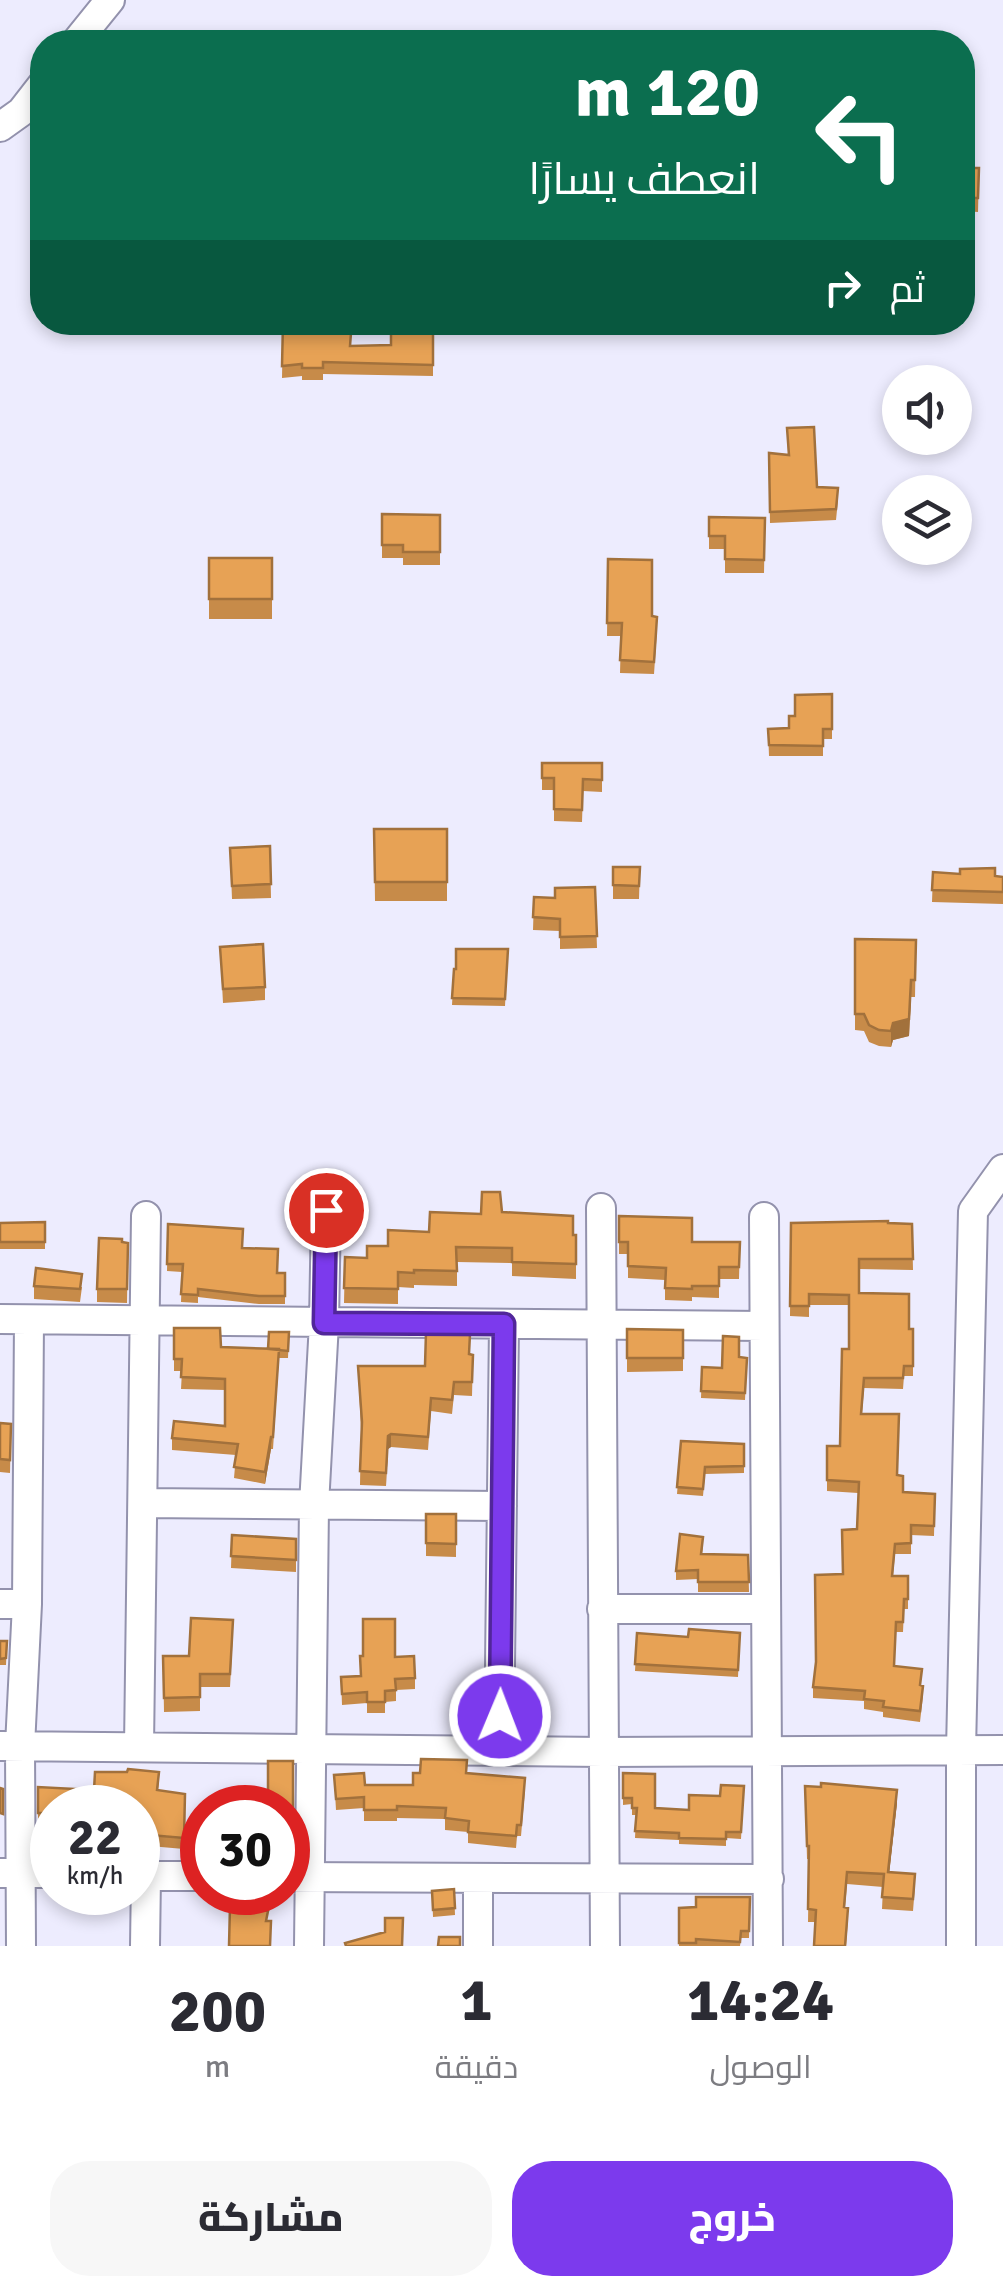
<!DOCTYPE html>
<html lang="ar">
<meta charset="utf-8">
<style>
:root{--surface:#fff;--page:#f7f7f7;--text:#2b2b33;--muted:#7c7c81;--accent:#7c3aed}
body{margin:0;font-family:Signika,Cairo,sans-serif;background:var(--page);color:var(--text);direction:rtl;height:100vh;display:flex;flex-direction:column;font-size:38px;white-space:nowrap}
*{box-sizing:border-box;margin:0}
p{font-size:32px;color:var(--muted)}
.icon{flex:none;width:55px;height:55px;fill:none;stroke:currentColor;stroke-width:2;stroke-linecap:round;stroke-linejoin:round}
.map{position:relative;height:1946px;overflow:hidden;direction:ltr}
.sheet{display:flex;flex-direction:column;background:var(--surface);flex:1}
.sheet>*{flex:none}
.banner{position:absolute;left:30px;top:30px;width:945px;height:305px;border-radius:40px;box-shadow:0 5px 15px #0003;direction:rtl;background:#0b6e4f;color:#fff;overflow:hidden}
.buttons{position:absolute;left:882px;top:365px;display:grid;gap:20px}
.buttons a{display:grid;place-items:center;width:90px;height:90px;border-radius:50%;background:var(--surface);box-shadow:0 5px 15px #0003;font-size:50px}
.speed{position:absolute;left:30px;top:1785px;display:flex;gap:20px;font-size:50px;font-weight:700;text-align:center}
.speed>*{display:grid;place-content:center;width:130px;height:130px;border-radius:50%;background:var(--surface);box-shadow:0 5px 15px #0003;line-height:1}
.speed small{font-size:25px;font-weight:400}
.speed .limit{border:15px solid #d22;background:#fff;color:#111}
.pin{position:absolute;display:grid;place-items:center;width:85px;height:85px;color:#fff;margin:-42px;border:5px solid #fff;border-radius:50%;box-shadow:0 2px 10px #0007}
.me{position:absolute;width:110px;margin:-55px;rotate:1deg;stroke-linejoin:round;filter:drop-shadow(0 0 8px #0008)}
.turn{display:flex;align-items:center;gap:35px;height:210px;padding:0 50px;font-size:45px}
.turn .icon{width:130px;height:130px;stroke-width:2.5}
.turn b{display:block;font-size:70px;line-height:85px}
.then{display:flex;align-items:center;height:95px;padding:0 50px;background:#0003;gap:20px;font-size:38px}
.eta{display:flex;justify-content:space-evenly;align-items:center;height:170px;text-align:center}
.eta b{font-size:60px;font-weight:800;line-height:70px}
.primary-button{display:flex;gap:20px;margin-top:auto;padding:20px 50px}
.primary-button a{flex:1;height:115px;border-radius:40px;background:var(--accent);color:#fff;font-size:40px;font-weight:800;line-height:115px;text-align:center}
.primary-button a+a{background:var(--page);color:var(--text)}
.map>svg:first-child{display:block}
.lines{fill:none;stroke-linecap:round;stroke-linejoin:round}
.minor-casing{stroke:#9392ad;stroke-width:32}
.minor{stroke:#fff;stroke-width:28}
.wall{fill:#c78b49}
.shaded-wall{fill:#a2713c}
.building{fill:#e7a255;stroke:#a2713c;stroke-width:2.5}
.route-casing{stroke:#51269a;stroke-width:25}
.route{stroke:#7c3aed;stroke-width:18}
</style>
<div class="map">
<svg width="1003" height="1946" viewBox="0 0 1003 1946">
<rect width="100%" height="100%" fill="#edecfe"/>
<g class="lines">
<defs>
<path id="minor" d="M 76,42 L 110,0
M 0,127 L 21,112 L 42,85
M 601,1208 L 605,1946
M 764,1217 L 768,1946
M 0,1319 L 764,1326
M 144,1503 L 502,1506
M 0,1604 L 27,1604
M 602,1609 L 766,1609
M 0,1746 L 603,1752 L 1003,1750
M 139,1747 L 146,1216
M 499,1751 L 504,1325
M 0,1873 L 52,1873
M 138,1876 L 202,1876
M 288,1877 L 769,1879
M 21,1946 L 20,1746 L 27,1604 L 29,1320
M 145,1946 L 146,1876
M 309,1946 L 314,1505 L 324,1323 L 326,1211
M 478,1946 L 478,1878
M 961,1946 L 961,1750 L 973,1211 L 1003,1169"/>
</defs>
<use href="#minor" class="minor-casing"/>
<use href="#minor" class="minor"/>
</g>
<path class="wall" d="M 962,168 L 979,168 L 978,212 L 962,211 Z
M 283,322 L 339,332 L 351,346 L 391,345 L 433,322 L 433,376 L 323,374 L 323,380 L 302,380 L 302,376 L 282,378 Z
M 858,322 L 904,322 L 904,330 L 858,332 Z
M 787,428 L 817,487 L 838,500 L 836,520 L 770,523 L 769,453 L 788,455 Z
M 382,514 L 440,515 L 440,565 L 403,565 L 403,558 L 382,558 Z
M 709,517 L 765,518 L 764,573 L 725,573 L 725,549 L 709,549 Z
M 209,558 L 272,558 L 272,619 L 209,619 Z
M 608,559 L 652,616 L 657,630 L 654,674 L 620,673 L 621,636 L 607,636 Z
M 832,694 L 832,739 L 823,739 L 823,756 L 769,756 L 768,729 L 789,728 L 795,716 Z
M 542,763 L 602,763 L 602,792 L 583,791 L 582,822 L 554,821 L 554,790 L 542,790 Z
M 374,829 L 447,829 L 447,901 L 375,901 Z
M 270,846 L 271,898 L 232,899 L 230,848 Z
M 613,867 L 640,867 L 639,899 L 613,899 Z
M 933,872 L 1003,877 L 1003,904 L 932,902 Z
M 595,887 L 597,948 L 560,949 L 560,931 L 533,930 L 534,897 L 555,898 Z
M 855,939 L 916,940 L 915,997 L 911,997 L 909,1036 L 893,1040 L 891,1047 L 879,1046 L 869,1042 L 864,1031 L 855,1030 Z
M 220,947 L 265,987 L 265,1000 L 223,1003 Z
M 508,949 L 505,1006 L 452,1005 L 454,969 Z
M 502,1212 L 576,1235 L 576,1279 L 512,1276 L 512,1263 L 457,1262 L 457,1286 L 414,1285 L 414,1288 L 398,1287 L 398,1304 L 344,1303 L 345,1257 L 367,1258 L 388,1246 L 481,1214 Z
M 619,1216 L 692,1242 L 740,1242 L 739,1279 L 719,1279 L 719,1298 L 692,1297 L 692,1301 L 665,1300 L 665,1280 L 628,1278 L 628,1254 L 619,1254 Z
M 45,1222 L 45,1249 L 0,1249 L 0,1223 Z
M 791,1223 L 912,1224 L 913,1270 L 859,1269 L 859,1293 L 909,1329 L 913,1329 L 913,1376 L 904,1376 L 903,1389 L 864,1388 L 862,1414 L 897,1475 L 903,1492 L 935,1494 L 934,1536 L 911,1535 L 911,1554 L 895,1554 L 893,1576 L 908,1576 L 908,1609 L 904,1609 L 903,1632 L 896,1632 L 894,1666 L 921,1686 L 923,1696 L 920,1722 L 883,1717 L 883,1712 L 864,1709 L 864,1701 L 813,1698 L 813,1687 L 843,1574 L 857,1529 L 858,1493 L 827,1491 L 827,1446 L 840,1446 L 849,1349 L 849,1305 L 809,1305 L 809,1317 L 790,1316 Z
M 168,1224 L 242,1248 L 277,1273 L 285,1273 L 285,1304 L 259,1304 L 198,1297 L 198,1303 L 181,1302 L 182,1272 L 167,1271 Z
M 122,1242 L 128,1243 L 127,1303 L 97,1302 L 97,1289 Z
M 34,1286 L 82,1287 L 80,1302 L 34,1299 Z
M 174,1328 L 221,1347 L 268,1349 L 289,1332 L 288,1358 L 279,1358 L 273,1449 L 271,1449 L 265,1484 L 234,1478 L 236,1455 L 172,1450 L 172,1438 L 225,1426 L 225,1390 L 181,1389 L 182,1371 L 174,1371 Z
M 627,1329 L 683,1330 L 683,1371 L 627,1372 Z
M 470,1355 L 473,1355 L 472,1396 L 454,1395 L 452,1414 L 431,1411 L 428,1450 L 391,1447 L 388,1449 L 386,1486 L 360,1485 L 361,1430 L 358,1366 L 425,1366 Z
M 739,1357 L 747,1358 L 745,1400 L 701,1398 L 702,1367 L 722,1368 Z
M 0,1423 L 11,1424 L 10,1473 L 0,1472 Z
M 681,1441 L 744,1444 L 744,1473 L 705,1474 L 703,1496 L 677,1494 Z
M 426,1514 L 456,1514 L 456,1557 L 426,1556 Z
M 232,1535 L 296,1539 L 296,1572 L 231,1568 Z
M 703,1546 L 702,1554 L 748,1555 L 749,1592 L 698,1592 L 698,1579 L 676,1580 L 676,1571 Z
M 637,1633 L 688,1637 L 740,1633 L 738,1677 L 635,1671 Z
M 233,1634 L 230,1687 L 200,1687 L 200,1711 L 164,1712 L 163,1656 L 189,1656 Z
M 0,1641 L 7,1641 L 6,1665 L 0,1665 Z
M 360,1656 L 395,1657 L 415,1678 L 415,1689 L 396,1690 L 396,1701 L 385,1702 L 385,1713 L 367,1713 L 367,1703 L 342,1705 L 341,1677 L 360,1676 Z
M 293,1761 L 293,1840 L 288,1840 L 288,1808 L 268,1795 Z
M 467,1773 L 525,1790 L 521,1836 L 517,1836 L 516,1848 L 468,1843 L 468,1832 L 445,1830 L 445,1819 L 397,1818 L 397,1821 L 364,1821 L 364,1808 L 336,1810 L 334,1775 L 365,1785 L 413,1785 Z
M 623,1773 L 655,1808 L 689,1810 L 744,1786 L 741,1839 L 726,1838 L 726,1846 L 679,1844 L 679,1840 L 635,1838 L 636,1815 L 632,1815 L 632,1804 L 623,1805 Z
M 159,1783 L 158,1790 L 185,1794 L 184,1849 L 138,1845 L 138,1808 L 52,1808 L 52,1849 L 47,1849 L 48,1824 L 38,1824 L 38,1787 L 94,1790 Z
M 805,1786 L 897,1803 L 889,1872 L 915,1886 L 913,1911 L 882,1909 L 883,1887 L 847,1884 L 845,1908 L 848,1920 L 846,1946 L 814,1946 L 815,1922 L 808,1922 L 809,1859 L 807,1859 Z
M 454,1889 L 455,1915 L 433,1917 L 432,1891 Z
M 750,1897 L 749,1938 L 741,1938 L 740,1946 L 679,1946 L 679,1908 L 696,1907 Z"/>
<path class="shaded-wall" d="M 911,997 L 909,1036 L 893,1040 L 891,1047 L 891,1031 L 893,1023 Z
M 391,1434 L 391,1447 L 388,1449 L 386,1486 L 388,1436 Z
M 271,1437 L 271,1449 L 265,1484 L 265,1472 Z
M 897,1790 L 897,1803 L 888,1884 L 888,1872 Z"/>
<path class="building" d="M 885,39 L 910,42 L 878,42 L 885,42 Z
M 962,168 L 979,168 L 978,198 L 962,198 Z
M 283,322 L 339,322 L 339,332 L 351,333 L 350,346 L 391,345 L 391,322 L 433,322 L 433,365 L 323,362 L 323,368 L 302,368 L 302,364 L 282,366 Z
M 858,322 L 904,322 L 904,323 L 858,326 Z
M 814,427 L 817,487 L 838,488 L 836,509 L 770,512 L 769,453 L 789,455 L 787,428 Z
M 382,514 L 440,515 L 440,552 L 403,552 L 403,545 L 382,545 Z
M 709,517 L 765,518 L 764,560 L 725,559 L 725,536 L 709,536 Z
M 209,558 L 272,558 L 272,599 L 209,599 Z
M 608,559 L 652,560 L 652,616 L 657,617 L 654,662 L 620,660 L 622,623 L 607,623 Z
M 832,694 L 832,729 L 823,729 L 823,746 L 769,745 L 768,729 L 789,728 L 789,716 L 795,716 L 795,695 Z
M 542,763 L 602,763 L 602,780 L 583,779 L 582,810 L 554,809 L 554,778 L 542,778 Z
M 374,829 L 447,829 L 447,882 L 375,882 Z
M 270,846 L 271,884 L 232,886 L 230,848 Z
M 613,867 L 640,867 L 639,886 L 613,885 Z
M 995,868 L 995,876 L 1003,877 L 1003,892 L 932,890 L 933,872 L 960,874 L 960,869 Z
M 595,887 L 597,936 L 560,937 L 560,919 L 533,917 L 534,897 L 555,898 L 555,888 Z
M 855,939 L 916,940 L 915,980 L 911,980 L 909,1019 L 893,1023 L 891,1031 L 879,1030 L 869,1025 L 864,1014 L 855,1014 Z
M 263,944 L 265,987 L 223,989 L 220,947 Z
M 456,949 L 508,949 L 505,999 L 452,998 L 454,969 L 456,969 Z
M 482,1192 L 500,1192 L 502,1212 L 573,1216 L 573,1235 L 576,1235 L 576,1264 L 512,1262 L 512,1248 L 456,1247 L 457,1271 L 414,1270 L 414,1273 L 398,1272 L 398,1289 L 344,1288 L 345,1257 L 367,1258 L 367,1246 L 388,1246 L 388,1230 L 429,1232 L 430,1212 L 481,1214 Z
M 619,1216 L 692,1218 L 692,1242 L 740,1242 L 739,1267 L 719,1267 L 719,1286 L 692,1286 L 692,1289 L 665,1288 L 666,1268 L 628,1266 L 628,1242 L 619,1242 Z
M 888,1221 L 888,1223 L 912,1224 L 913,1259 L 859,1259 L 859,1293 L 909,1294 L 909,1329 L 913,1329 L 913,1366 L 904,1366 L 903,1378 L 864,1378 L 861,1414 L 899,1414 L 897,1475 L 903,1476 L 903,1492 L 935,1494 L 934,1526 L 911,1525 L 911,1543 L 895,1544 L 892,1576 L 908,1576 L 908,1599 L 904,1599 L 903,1622 L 896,1622 L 894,1666 L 922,1669 L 920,1685 L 923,1686 L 920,1711 L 883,1707 L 884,1701 L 864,1699 L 865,1691 L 813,1687 L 816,1662 L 815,1575 L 843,1574 L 842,1530 L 857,1529 L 859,1482 L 827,1480 L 827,1446 L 840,1446 L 842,1349 L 849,1349 L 849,1295 L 809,1294 L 809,1306 L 790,1306 L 791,1223 Z
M 45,1222 L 45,1242 L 0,1242 L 0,1223 Z
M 168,1224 L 243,1229 L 242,1248 L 278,1249 L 277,1273 L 285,1273 L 285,1296 L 259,1296 L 198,1289 L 198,1295 L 181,1294 L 183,1264 L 167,1264 Z
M 99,1238 L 122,1239 L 122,1242 L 128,1243 L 127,1289 L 97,1289 Z
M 36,1268 L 82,1274 L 80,1289 L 34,1286 Z
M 174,1328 L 220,1328 L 221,1347 L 279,1349 L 273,1437 L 271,1437 L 265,1472 L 234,1467 L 238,1444 L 172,1438 L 174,1421 L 225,1426 L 225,1379 L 181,1377 L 182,1359 L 174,1359 Z
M 627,1329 L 683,1330 L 683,1358 L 627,1358 Z
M 269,1332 L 289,1332 L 288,1351 L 268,1349 Z
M 426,1332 L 470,1334 L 469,1354 L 473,1355 L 472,1382 L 454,1382 L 452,1400 L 431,1398 L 428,1437 L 391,1434 L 388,1436 L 386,1473 L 360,1471 L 362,1422 L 358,1366 L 425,1366 Z
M 723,1336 L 739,1337 L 739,1357 L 747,1358 L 745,1393 L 701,1391 L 702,1367 L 722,1368 Z
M 0,1423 L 11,1424 L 10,1460 L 0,1459 Z
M 681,1441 L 744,1444 L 744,1466 L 705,1467 L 703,1489 L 677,1487 Z
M 426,1514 L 456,1514 L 456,1544 L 426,1543 Z
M 680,1534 L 703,1537 L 701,1554 L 748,1555 L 749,1582 L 698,1582 L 698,1570 L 676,1571 Z
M 232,1535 L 296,1539 L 296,1560 L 231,1556 Z
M 191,1618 L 233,1620 L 230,1674 L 200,1674 L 200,1697 L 164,1698 L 163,1656 L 189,1656 Z
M 363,1619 L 395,1619 L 395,1657 L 414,1656 L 415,1678 L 395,1679 L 396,1690 L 385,1691 L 385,1702 L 367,1702 L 367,1692 L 342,1694 L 341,1677 L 361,1676 L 360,1656 L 363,1656 Z
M 689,1629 L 740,1633 L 738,1670 L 635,1664 L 637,1633 L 688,1637 Z
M 0,1641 L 7,1641 L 6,1658 L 0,1659 Z
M 421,1759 L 467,1760 L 466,1773 L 525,1778 L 521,1825 L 517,1825 L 516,1836 L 468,1832 L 469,1821 L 445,1818 L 446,1808 L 397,1806 L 397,1810 L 364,1810 L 364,1797 L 336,1799 L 334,1775 L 364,1773 L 365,1785 L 413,1785 L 413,1773 L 420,1773 Z
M 268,1761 L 293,1761 L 293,1827 L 288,1826 L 288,1808 L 256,1808 L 257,1794 L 268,1796 Z
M 128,1769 L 159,1772 L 157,1790 L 185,1794 L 184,1838 L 138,1834 L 138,1808 L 52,1808 L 52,1838 L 47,1838 L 48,1813 L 38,1813 L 38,1787 L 94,1790 L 95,1772 L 127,1772 Z
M 623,1773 L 655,1774 L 655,1808 L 689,1810 L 689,1795 L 720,1796 L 721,1785 L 744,1786 L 741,1832 L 726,1832 L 726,1839 L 679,1838 L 679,1833 L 635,1831 L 637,1808 L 632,1808 L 632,1798 L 623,1798 Z
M 821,1783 L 897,1790 L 888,1872 L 915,1874 L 913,1899 L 882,1897 L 884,1874 L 847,1872 L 844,1907 L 848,1908 L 845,1946 L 814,1946 L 816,1910 L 808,1909 L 809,1846 L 807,1846 L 805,1786 L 821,1787 Z
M 0,1788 L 3,1789 L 3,1814 L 0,1813 Z
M 454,1889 L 455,1908 L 433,1910 L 432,1891 Z
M 696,1897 L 750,1897 L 749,1931 L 741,1931 L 740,1942 L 696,1939 L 696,1943 L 679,1943 L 679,1908 L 696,1907 Z
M 230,1906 L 268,1911 L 266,1921 L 271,1921 L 270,1946 L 229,1946 Z
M 385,1918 L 403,1918 L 402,1946 L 346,1946 L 345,1943 L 385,1932 Z
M 439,1937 L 460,1937 L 460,1946 L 438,1946 Z"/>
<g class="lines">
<defs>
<path id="route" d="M 326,1210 L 324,1323 L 504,1324 L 500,1716"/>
</defs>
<use href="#route" class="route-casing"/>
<use href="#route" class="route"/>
</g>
</svg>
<div class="buttons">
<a><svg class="icon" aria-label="sound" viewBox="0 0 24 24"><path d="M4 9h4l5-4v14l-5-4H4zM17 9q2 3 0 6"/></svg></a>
<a><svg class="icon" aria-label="layers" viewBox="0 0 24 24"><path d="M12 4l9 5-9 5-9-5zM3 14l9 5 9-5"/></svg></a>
</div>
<div class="speed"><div>22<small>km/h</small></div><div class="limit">30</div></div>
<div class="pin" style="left:326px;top:1210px;background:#d93025"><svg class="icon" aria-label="arrive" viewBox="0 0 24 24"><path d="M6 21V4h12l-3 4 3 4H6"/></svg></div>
<svg class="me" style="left:500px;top:1716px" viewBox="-20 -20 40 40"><circle r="17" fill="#7c3aed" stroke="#fff" stroke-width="3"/><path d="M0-11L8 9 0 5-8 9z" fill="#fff"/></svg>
<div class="banner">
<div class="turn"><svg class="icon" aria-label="left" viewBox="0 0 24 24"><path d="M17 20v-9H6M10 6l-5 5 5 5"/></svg><div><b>120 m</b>انعطف يسارًا</div></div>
<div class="then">ثم<svg class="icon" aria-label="right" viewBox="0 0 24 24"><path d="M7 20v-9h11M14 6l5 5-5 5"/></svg></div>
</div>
</div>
<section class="sheet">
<div class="eta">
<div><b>14:24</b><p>الوصول</p></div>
<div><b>1</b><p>دقيقة</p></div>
<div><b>200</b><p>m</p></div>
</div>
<div class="primary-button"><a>خروج</a><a>مشاركة</a></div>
</section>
